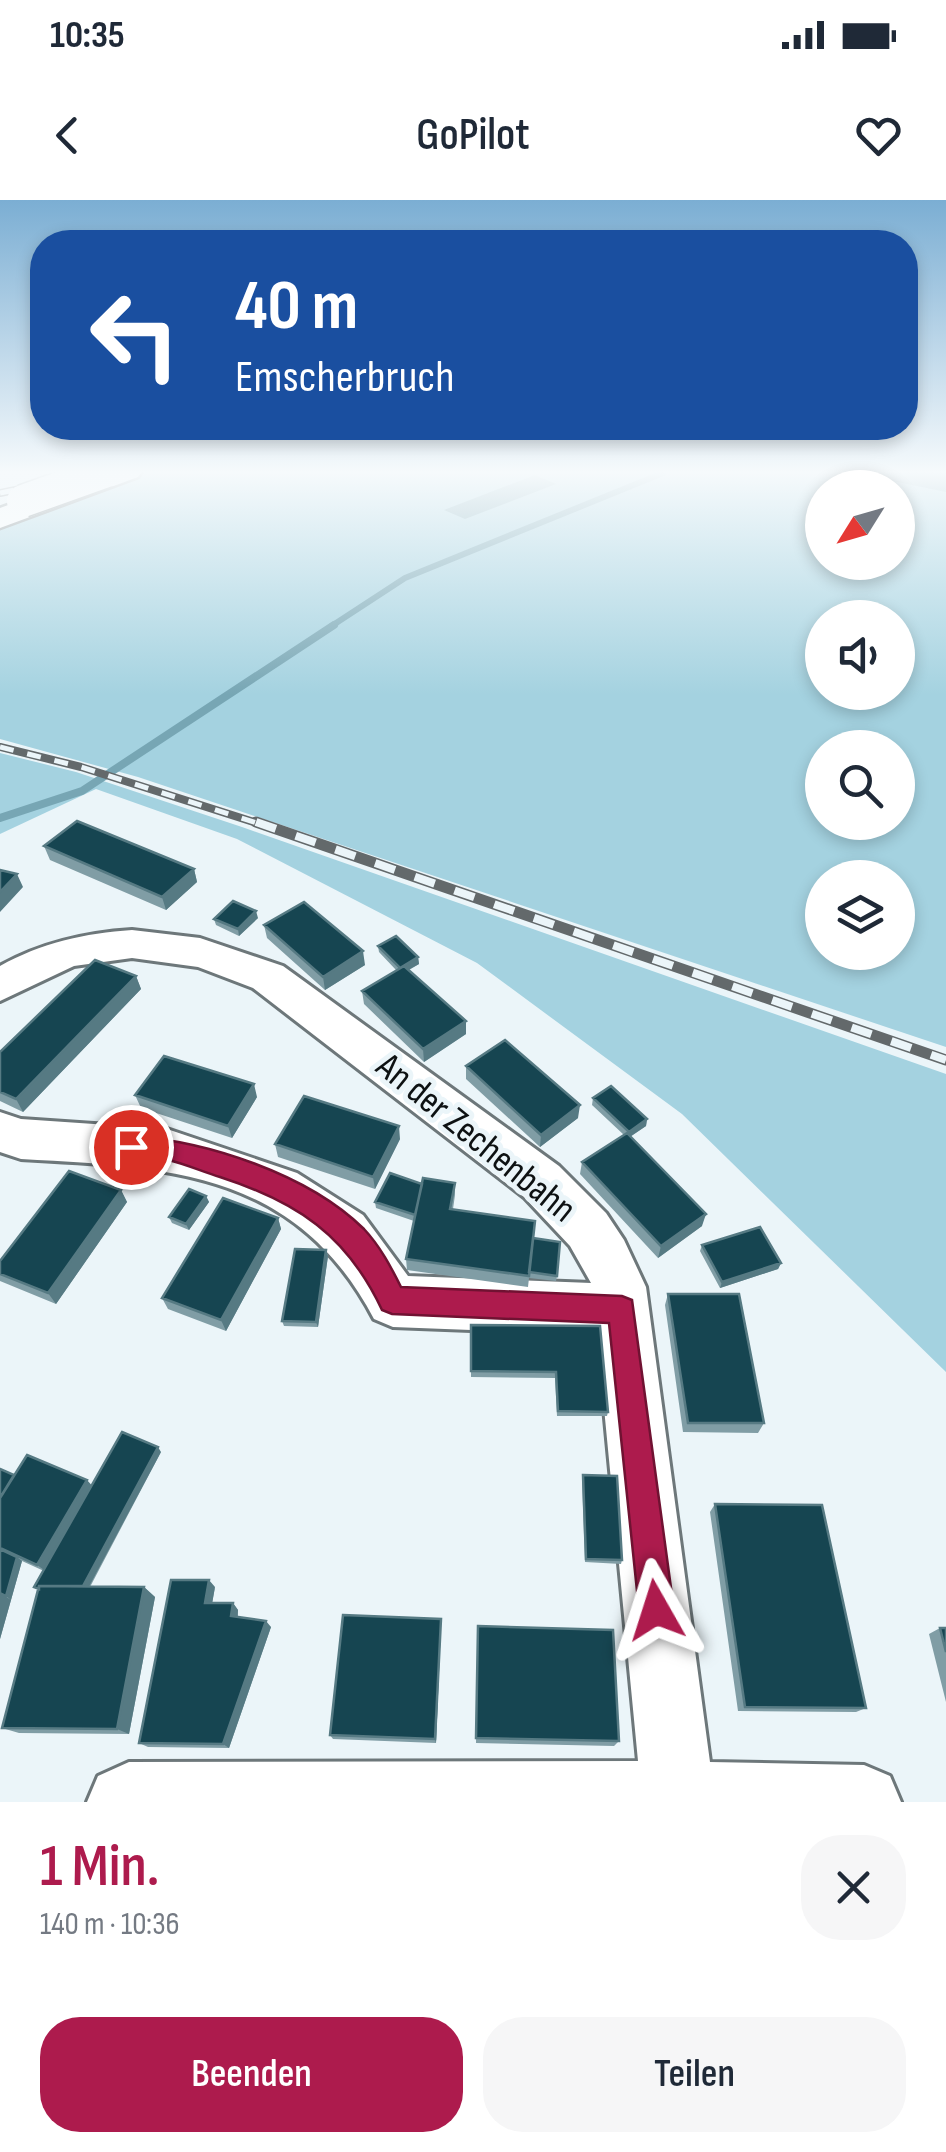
<!DOCTYPE html>
<html lang="de">
<meta charset="utf-8">
<style>
:root{--surface:#fff;--page:#f6f6f7;--text:#1f2937;--muted:#747a83;--accent:#ad1b4d}
body{margin:0;font-family:"Sofia Sans Condensed",sans-serif;background:var(--page);color:var(--text);height:100vh;display:flex;flex-direction:column;font-size:38px;white-space:nowrap}
*{box-sizing:border-box;margin:0}
p{font-size:32px;color:var(--muted)}
.icon{flex:none;width:55px;height:55px;fill:none;stroke:currentColor;stroke-width:2;stroke-linecap:round;stroke-linejoin:round}
.map{position:relative;height:1602px;overflow:hidden}
.sheet{display:flex;flex-direction:column;background:var(--surface);flex:1}
.sheet>*{flex:none}
.hud{position:absolute;left:30px;top:30px;width:888px;height:210px;border-radius:40px;box-shadow:0 5px 15px #0003;background:#1a4fa0;color:#fff;overflow:hidden}
.needle{width:65px;rotate:233deg}
.buttons{position:absolute;left:805px;top:270px;display:grid;gap:20px}
.buttons a{display:grid;place-items:center;width:110px;height:110px;border-radius:50%;background:var(--surface);box-shadow:0 5px 15px #0003;font-size:50px}
.pin{position:absolute;display:grid;place-items:center;width:85px;height:85px;color:#fff;margin:-42px;border:5px solid #fff;border-radius:50%;box-shadow:0 2px 10px #0007}
.me{position:absolute;width:110px;margin:-55px;rotate:354deg;stroke-linejoin:round;filter:drop-shadow(0 0 8px #0008)}
.turn{display:flex;align-items:center;gap:35px;height:210px;padding:0 40px;font-size:45px}
.turn .icon{width:130px;height:130px;stroke-width:2.5}
.turn b{display:block;font-size:70px;line-height:85px}
.round{display:grid;place-items:center;flex:none;width:105px;height:105px;border-radius:40px;background:var(--page)}
.summary{display:flex;align-items:center;justify-content:space-between;height:170px;padding:0 40px}
h1{font-size:60px;font-weight:600;line-height:75px;color:var(--accent)}
.action{display:flex;gap:20px;margin-top:auto;padding:20px 40px}
.action a{flex:1;height:115px;border-radius:40px;background:var(--accent);color:#fff;font-size:40px;font-weight:600;line-height:115px;text-align:center}
.action a+a{background:var(--page);color:var(--text)}
.status{display:flex;justify-content:space-between;align-items:center;height:70px;padding:0 50px;background:var(--surface);direction:ltr}
.status svg{height:28px;fill:currentColor}
header{display:flex;justify-content:space-between;align-items:center;height:130px;padding:0 40px;background:var(--surface);font-size:45px;font-weight:600}
.map>svg:first-child{display:block}
.green{fill:#a4d2e0;fill-rule:evenodd}
.water{fill:#77a6b4}
.lines{fill:none;stroke-linecap:round;stroke-linejoin:round}
.stream-far1{stroke:#77a6b4;stroke-width:6}
.stream{stroke:#77a6b4;stroke-width:8}
.river{fill:#77a6b4;fill-rule:evenodd}
.minor-casing{stroke:#6d777a;stroke-width:6}
.highway-casing{stroke:#6d777a;stroke-width:5}
.minor{fill:#fff;fill-rule:evenodd}
.highway{fill:#fff;fill-rule:evenodd}
.rail-far1-casing{stroke:#63696b;stroke-width:8}
.rail-casing{stroke:#63696b;stroke-width:11}
.rail-far1{stroke:#ebf5f9;stroke-width:5;stroke-dasharray:14;stroke-linecap:butt}
.rail{stroke:#ebf5f9;stroke-width:8;stroke-dasharray:21;stroke-linecap:butt}
.highway-bridge-casing{stroke:#6d777a;stroke-width:35;stroke-linecap:butt}
.highway-bridge{stroke:#fff;stroke-width:32}
.wall{fill:#809da5}
.shaded-wall{fill:#567a83}
.building{fill:#164551;stroke:#567a83;stroke-width:2.5}
.route{fill:#ad1b4d;stroke:#701232;stroke-width:2.5}
.labels{text-anchor:middle;dominant-baseline:central;stroke-width:10;stroke-linejoin:round;paint-order:stroke}
.near-street-label{font-size:38px;fill:#0d1112;stroke:#ebf5f9}
</style>
<div class="status"><b>10:35</b><svg viewBox="0 0 49 12"><path d="M0 12V9h3v3zM5 12V6h3v6zM10 12V3h3v9zM15 12V0h3v12zM26 1h20v11H26zM47 4h2v5h-2z"/></svg></div>
<header><svg class="icon" aria-label="back" viewBox="0 0 24 24"><path d="M15 5l-7 7 7 7"/></svg>GoPilot<svg class="icon" aria-label="heart" viewBox="0 0 24 24"><path d="M12 20l-8-8c-3-5 5-10 8-4 3-6 11-1 8 4z"/></svg></header>
<div class="map">
<svg width="946" height="1602" viewBox="0 0 946 1602">
<rect width="100%" height="100%" fill="#ebf5f9"/>
<path class="green" d="M 142,271 L 946,271 L 946,847 L 138,577 L 0,539 L 0,325 ZM 822,288 L 898,288 L 898,362 L 822,362 ZM 822,418 L 898,418 L 898,492 L 822,492 ZM 822,548 L 898,548 L 898,622 L 822,622 ZM 822,678 L 898,678 L 898,752 L 822,752 Z
M 0,553 L 76,572 L 242,627 L 946,874 L 946,1172 L 682,914 L 477,763 L 237,639 L 96,589 L 0,634 Z"/>
<path class="water" d="M 535,275 L 556,284 L 465,319 L 444,310 Z"/>
<g class="lines">
<path class="stream-far1" d="M 330,427 L 405,378 L 663,273"/>
<path class="stream" d="M 0,618 L 82,591 L 334,425"/>
<path class="river" d="M 873,271 L 946,272 L 946,292 L 878,278 Z"/>
<defs>
<path id="minor" d="M 132,730 L 200,738 L 283,766 L 559,966 L 606,1013 L 624,1040 L 646,1087 L 710,1562 L 864,1565 L 890,1576 L 901,1602 L 87,1602 L 98,1576 L 129,1562 L 638,1561 L 597,1135 L 393,1127 L 374,1119 C 296,971 169,967 21,959 L 0,952 L 0,912 L 21,919 L 167,929 L 297,973 L 363,1015 L 408,1076 L 591,1083 L 570,1046 L 524,997 L 253,788 L 198,767 L 132,758 L 74,766 L 0,801 L 0,766 C 41,743 85,733 132,730 Z"/>
<path id="highway" d="M 102,271 L 142,271 L 138,277 L 0,328 L 0,308 Z"/>
</defs>
<use href="#minor" class="minor-casing"/>
<use href="#highway" class="highway-casing"/>
<use href="#minor" class="minor"/>
<use href="#highway" class="highway"/>
<defs>
<path id="rail-far1" d="M 0,293 L 107,271
M 0,547 L 81,567 L 263,625"/>
<path id="rail" d="M 256,622 L 946,860"/>
</defs>
<use href="#rail-far1" class="rail-far1-casing"/>
<use href="#rail" class="rail-casing"/>
<use href="#rail-far1" class="rail-far1"/>
<use href="#rail" class="rail"/>
<defs>
<path id="highway-bridge" d="M 23,301 L 107,271"/>
</defs>
<use href="#highway-bridge" class="highway-bridge-casing"/>
<use href="#highway-bridge" class="highway-bridge"/>
</g>
<path class="wall" d="M 44,646 L 194,669 L 197,682 L 166,710 L 50,660 Z
M 258,718 L 239,736 L 216,725 L 214,719 Z
M 264,725 L 365,765 L 325,790 L 267,738 Z
M 378,746 L 418,757 L 419,764 L 409,770 L 466,834 L 424,862 L 364,804 L 362,791 L 396,770 L 379,752 Z
M 136,776 L 141,789 L 23,912 L 0,901 L 0,852 Z
M 466,866 L 578,918 L 540,947 L 466,879 Z
M 135,895 L 257,897 L 232,938 L 141,908 Z
M 593,898 L 647,919 L 646,926 L 630,937 L 702,1026 L 658,1058 L 580,974 L 582,962 L 624,935 L 592,905 Z
M 400,939 L 375,989 L 278,957 L 275,944 Z
M 455,983 L 455,995 L 453,1009 L 534,1038 L 557,1076 L 556,1081 L 529,1078 L 528,1087 L 407,1070 L 406,1059 L 414,1021 L 376,1008 L 375,1002 L 422,984 Z
M 121,990 L 127,1002 L 56,1104 L 0,1081 L 0,1074 Z
M 206,996 L 209,1002 L 189,1030 L 172,1023 L 169,1017 Z
M 278,1018 L 281,1029 L 226,1131 L 168,1109 L 162,1098 Z
M 702,1045 L 781,1063 L 778,1069 L 720,1088 L 700,1051 Z
M 326,1050 L 328,1056 L 318,1127 L 284,1126 L 282,1121 Z
M 668,1094 L 764,1223 L 758,1233 L 683,1232 L 665,1105 Z
M 471,1125 L 600,1126 L 608,1212 L 607,1216 L 557,1216 L 555,1178 L 471,1177 Z
M 161,1252 L 90,1387 L 144,1387 L 155,1397 L 129,1534 L 19,1533 L 2,1528 L 38,1390 L 34,1387 L 44,1371 L 22,1361 L 0,1439 L 0,1269 L 14,1275 L 92,1285 Z
M 583,1275 L 622,1360 L 621,1364 L 585,1362 L 582,1280 Z
M 715,1304 L 866,1508 L 856,1512 L 738,1511 L 710,1312 Z
M 215,1387 L 212,1403 L 233,1403 L 238,1410 L 238,1417 L 271,1427 L 229,1548 L 148,1547 L 139,1543 Z
M 441,1425 L 436,1543 L 333,1539 L 330,1535 Z
M 478,1426 L 619,1541 L 614,1546 L 476,1543 Z
M 940,1428 L 946,1428 L 946,1502 L 929,1434 Z"/>
<path class="shaded-wall" d="M 194,669 L 197,682 L 166,710 L 162,697 Z
M 17,674 L 23,687 L 0,712 L 0,692 Z
M 256,711 L 258,718 L 239,736 L 238,729 Z
M 363,751 L 365,765 L 325,790 L 323,777 Z
M 418,757 L 419,764 L 401,774 L 400,768 Z
M 136,776 L 141,789 L 23,912 L 16,899 Z
M 466,821 L 466,834 L 424,862 L 423,849 Z
M 254,884 L 257,897 L 232,938 L 228,926 Z
M 580,905 L 578,918 L 540,947 L 541,935 Z
M 647,919 L 646,926 L 628,938 L 629,932 Z
M 399,926 L 400,939 L 375,989 L 373,977 Z
M 121,990 L 127,1002 L 56,1104 L 48,1093 Z
M 206,996 L 209,1002 L 189,1030 L 186,1024 Z
M 706,1014 L 702,1026 L 658,1058 L 661,1046 Z
M 278,1018 L 281,1029 L 226,1131 L 221,1120 Z
M 326,1050 L 328,1056 L 318,1127 L 316,1122 Z
M 781,1063 L 778,1069 L 720,1088 L 722,1082 Z
M 158,1247 L 161,1252 L 84,1396 L 80,1393 Z
M 87,1280 L 95,1289 L 47,1372 L 37,1365 Z
M 17,1357 L 22,1361 L 11,1400 L 6,1396 Z
M 209,1380 L 215,1387 L 211,1410 L 205,1403 Z
M 144,1387 L 155,1397 L 129,1534 L 117,1529 Z
M 0,1393 L 11,1400 L 0,1439 Z
M 233,1403 L 238,1410 L 237,1422 L 231,1416 Z
M 441,1419 L 441,1425 L 436,1543 L 435,1539 Z
M 266,1421 L 271,1427 L 229,1548 L 223,1544 Z"/>
<path class="building" d="M 77,621 L 194,669 L 162,697 L 44,646 Z
M 0,670 L 17,674 L 0,692 Z
M 233,701 L 256,711 L 238,729 L 214,719 Z
M 304,702 L 363,751 L 323,777 L 264,725 Z
M 396,736 L 418,757 L 400,768 L 378,746 Z
M 95,760 L 136,776 L 16,899 L 0,892 L 0,852 Z
M 404,766 L 466,821 L 423,849 L 362,791 Z
M 505,840 L 580,905 L 541,935 L 466,866 Z
M 164,856 L 254,884 L 228,926 L 135,895 Z
M 611,886 L 647,919 L 629,932 L 593,898 Z
M 304,896 L 399,926 L 373,977 L 275,944 Z
M 627,933 L 706,1014 L 661,1046 L 582,962 Z
M 69,971 L 121,990 L 48,1093 L 0,1074 L 0,1061 Z
M 390,973 L 422,984 L 415,1015 L 375,1002 Z
M 423,978 L 455,983 L 450,1009 L 535,1021 L 529,1076 L 406,1059 Z
M 189,989 L 206,996 L 186,1024 L 169,1017 Z
M 223,998 L 278,1018 L 221,1120 L 162,1098 Z
M 760,1027 L 781,1063 L 722,1082 L 702,1045 Z
M 533,1038 L 560,1042 L 557,1076 L 529,1072 Z
M 295,1049 L 326,1050 L 316,1122 L 282,1121 Z
M 668,1094 L 739,1094 L 764,1223 L 688,1223 Z
M 471,1125 L 600,1126 L 608,1212 L 558,1211 L 556,1172 L 471,1171 Z
M 122,1232 L 158,1247 L 83,1386 L 39,1386 L 39,1389 L 34,1387 Z
M 27,1255 L 87,1280 L 37,1365 L 0,1348 L 0,1298 Z
M 0,1269 L 14,1275 L 0,1298 Z
M 583,1275 L 617,1276 L 622,1360 L 586,1359 Z
M 715,1304 L 822,1305 L 866,1508 L 745,1507 Z
M 0,1349 L 17,1357 L 6,1396 L 0,1393 Z
M 171,1380 L 209,1380 L 205,1403 L 233,1403 L 231,1416 L 266,1421 L 223,1544 L 139,1543 Z
M 39,1386 L 144,1387 L 117,1529 L 2,1528 Z
M 343,1415 L 441,1419 L 435,1539 L 330,1535 Z
M 478,1426 L 613,1430 L 619,1541 L 476,1538 Z
M 940,1428 L 946,1428 L 946,1452 Z"/>
<linearGradient id="sky" x2="0" y2="1"><stop stop-color="#7baed3"/><stop offset="0.55" stop-color="#f6fafc"/><stop offset="1" stop-color="#f6fafc" stop-opacity="0"/></linearGradient>
<rect width="946" height="495" fill="url(#sky)"/>
<path class="route" d="M 131,936 C 207,941 308,974 364,1029 C 380,1046 391,1067 401,1087 L 622,1096 L 632,1100 L 674,1410 L 669,1423 L 656,1428 L 644,1423 L 639,1410 L 609,1123 L 392,1114 L 382,1110 C 347,1035 297,1002 220,977 C 203,972 186,964 168,960 C 153,957 137,960 122,954 L 118,947 L 122,939 Z"/>
<g class="labels">
<g class="near-street-label">
<text transform="translate(476 938) rotate(39)">An der Zechenbahn</text>
</g>
</g>
</svg>
<div class="buttons">
<a><svg class="needle" viewBox="-14 -14 28 28"><path d="M0-13l5 13h-10z" fill="#e53935"/><path d="M0 13l5-13h-10z" fill="#747a83"/></svg></a>
<a><svg class="icon" aria-label="sound" viewBox="0 0 24 24"><path d="M4 9h4l5-4v14l-5-4H4zM17 9q2 3 0 6"/></svg></a>
<a><svg class="icon" aria-label="search" viewBox="0 0 24 24"><circle cx="10" cy="10" r="6"/><path d="M15 15l6 6"/></svg></a>
<a><svg class="icon" aria-label="layers" viewBox="0 0 24 24"><path d="M12 4l9 5-9 5-9-5zM3 14l9 5 9-5"/></svg></a>
</div>
<div class="pin" style="left:131px;top:947px;background:#d93025"><svg class="icon" aria-label="arrive" viewBox="0 0 24 24"><path d="M6 21V4h12l-3 4 3 4H6"/></svg></div>
<svg class="me" style="left:656px;top:1410px" viewBox="-20 -20 40 40"><path d="M0-17L14 15 0 8-14 15z" fill="#ad1b4d" stroke="#fff" stroke-width="4"/></svg>
<div class="hud">
<div class="turn"><svg class="icon" aria-label="left" viewBox="0 0 24 24"><path d="M17 20v-9H6M10 6l-5 5 5 5"/></svg><div><b>40 m</b>Emscherbruch</div></div>
</div>
</div>
<section class="sheet">
<div class="summary"><div><h1>1 Min.</h1><p>140 m · 10:36</p></div><a class="round"><svg class="icon" aria-label="close" viewBox="0 0 24 24"><path d="M6 6l12 12M18 6L6 18"/></svg></a></div>
<div class="action"><a>Beenden</a><a>Teilen</a></div>
</section>
